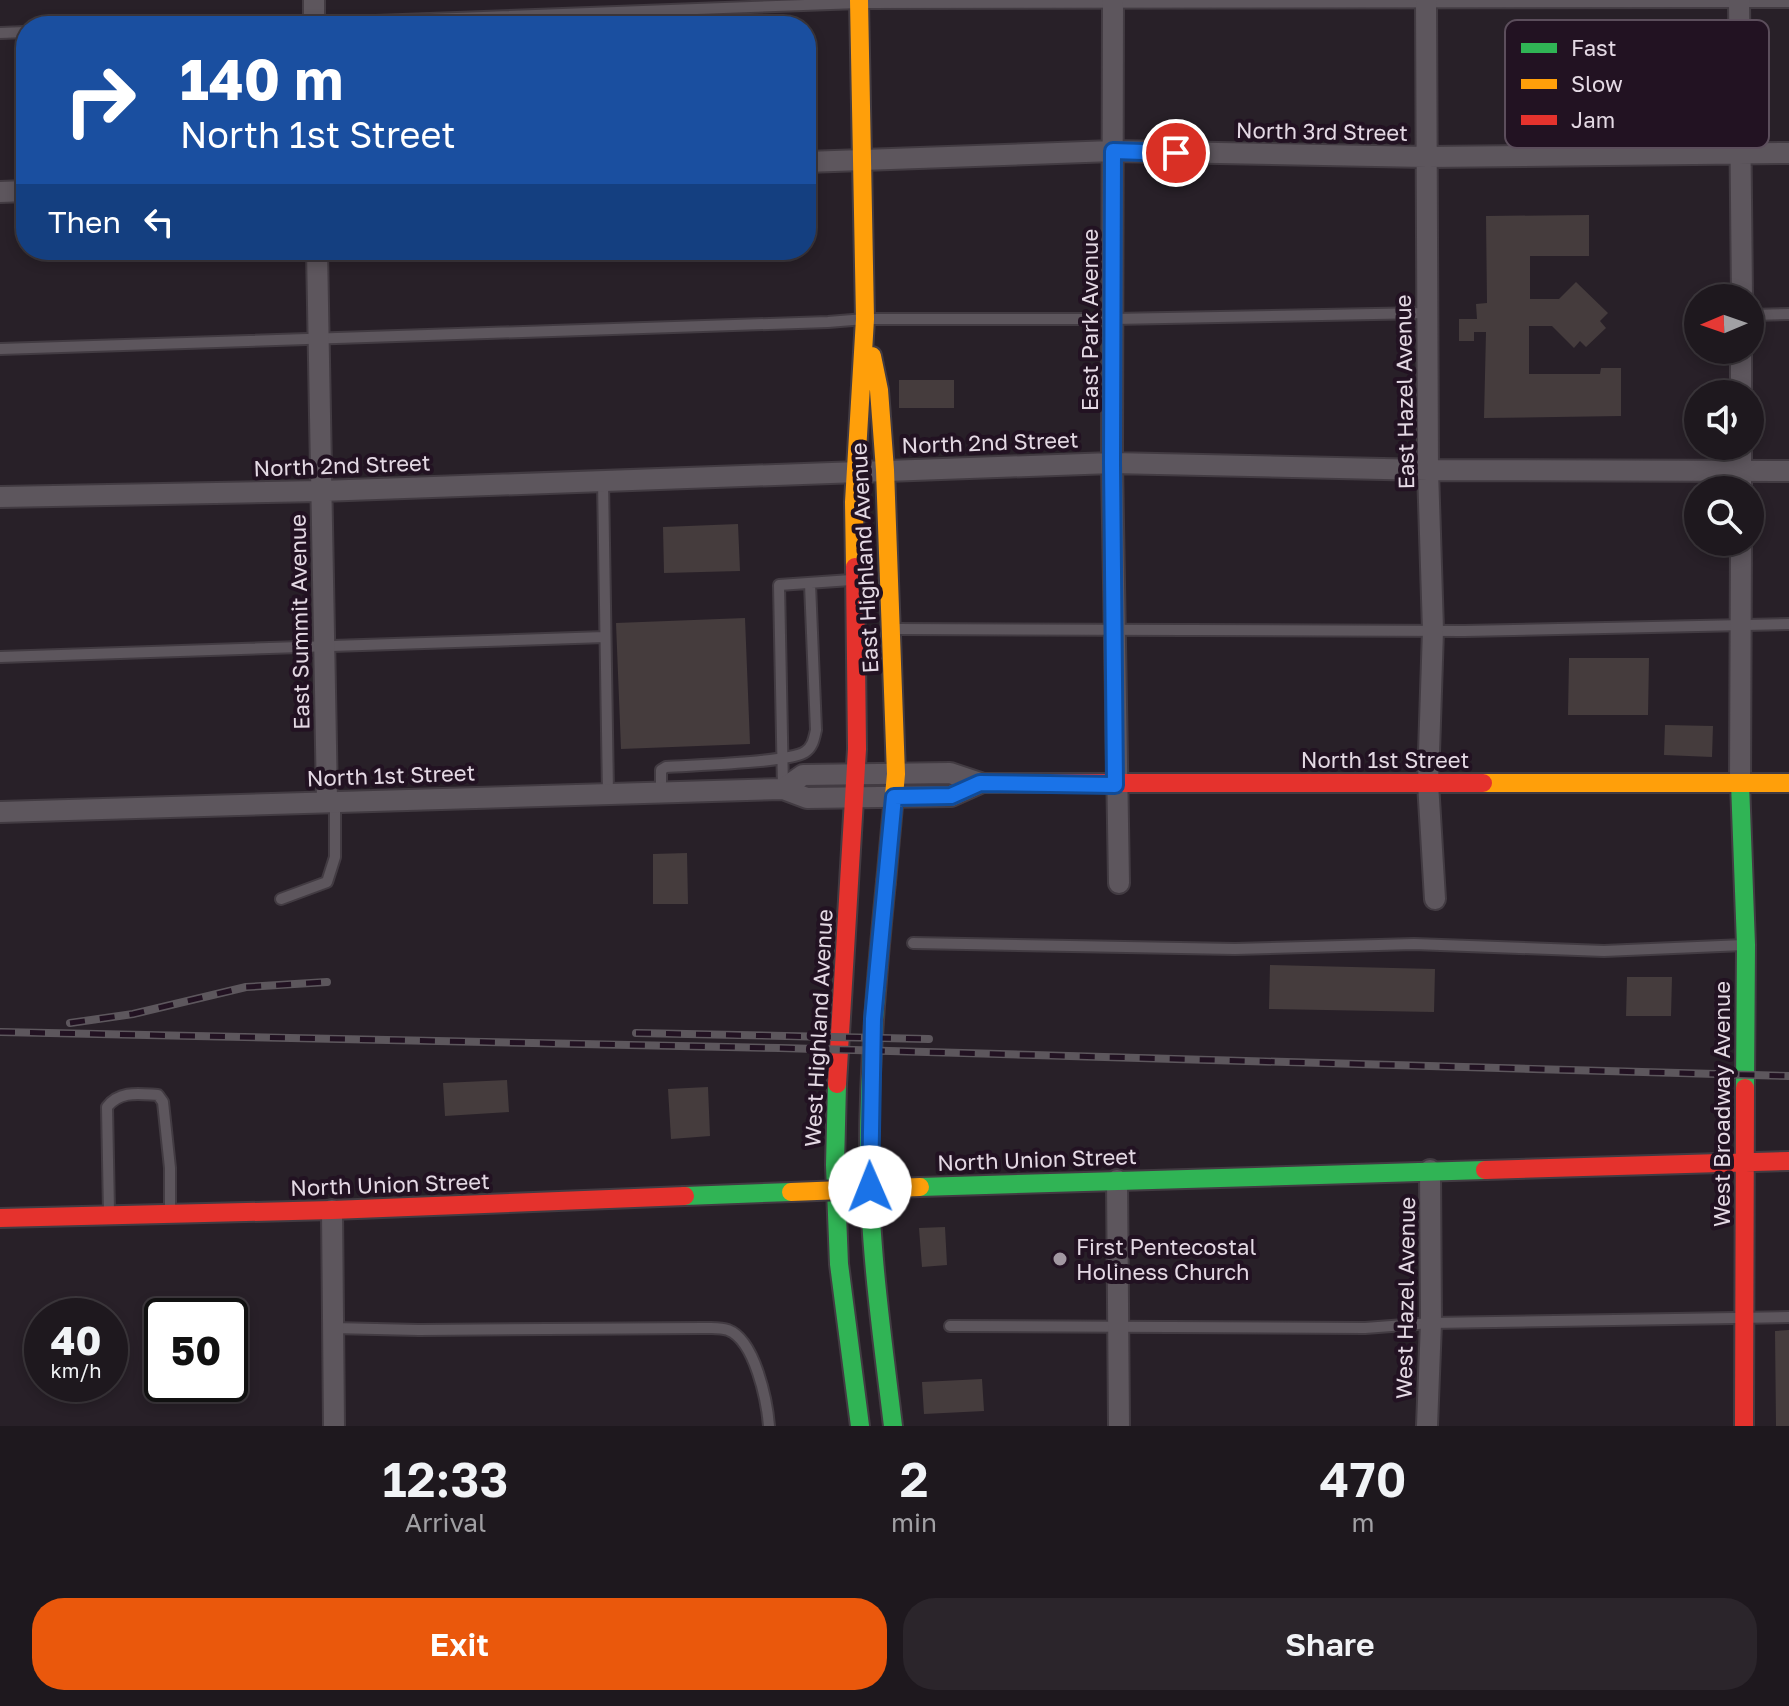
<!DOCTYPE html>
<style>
:root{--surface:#1e181e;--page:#2b252b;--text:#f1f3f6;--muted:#a1a0a4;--line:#3c373c;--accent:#ea580c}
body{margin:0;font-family:"Golos Text",sans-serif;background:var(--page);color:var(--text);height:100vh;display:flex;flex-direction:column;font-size:30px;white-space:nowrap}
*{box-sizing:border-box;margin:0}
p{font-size:26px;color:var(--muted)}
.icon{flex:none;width:44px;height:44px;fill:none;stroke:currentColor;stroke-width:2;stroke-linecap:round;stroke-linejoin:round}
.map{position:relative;height:1426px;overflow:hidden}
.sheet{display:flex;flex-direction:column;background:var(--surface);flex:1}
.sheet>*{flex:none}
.top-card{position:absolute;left:16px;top:16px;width:800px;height:244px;border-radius:32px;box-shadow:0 4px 12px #0003,0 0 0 2px var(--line);background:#1a4fa0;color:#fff;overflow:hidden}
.needle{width:52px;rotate:268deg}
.controls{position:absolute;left:1684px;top:284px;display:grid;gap:16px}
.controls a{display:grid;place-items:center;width:80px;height:80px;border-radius:50%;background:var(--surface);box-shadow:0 4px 12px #0003,0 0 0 2px var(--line);font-size:40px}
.speed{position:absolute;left:24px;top:1298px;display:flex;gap:16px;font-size:40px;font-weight:700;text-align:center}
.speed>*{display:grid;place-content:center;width:104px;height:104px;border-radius:50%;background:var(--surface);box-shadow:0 4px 12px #0003,0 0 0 2px var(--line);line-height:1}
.speed small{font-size:20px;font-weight:400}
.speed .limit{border:4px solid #111;border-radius:12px;background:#fff;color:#111}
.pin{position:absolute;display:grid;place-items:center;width:68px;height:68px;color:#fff;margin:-34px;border:4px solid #fff;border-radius:50%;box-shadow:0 2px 8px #0007}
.me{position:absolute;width:88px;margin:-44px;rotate:359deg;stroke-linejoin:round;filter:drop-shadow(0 0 6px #0008)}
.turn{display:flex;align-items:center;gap:28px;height:168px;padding:0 32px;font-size:36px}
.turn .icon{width:104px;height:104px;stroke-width:2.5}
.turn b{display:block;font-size:56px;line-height:68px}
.then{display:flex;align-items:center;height:76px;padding:0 32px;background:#0003;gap:16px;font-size:30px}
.eta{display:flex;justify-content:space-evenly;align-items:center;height:136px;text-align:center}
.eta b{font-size:48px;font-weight:600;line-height:56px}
.action{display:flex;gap:16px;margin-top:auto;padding:16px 32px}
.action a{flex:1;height:92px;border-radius:32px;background:var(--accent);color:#fff;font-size:32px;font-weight:600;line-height:92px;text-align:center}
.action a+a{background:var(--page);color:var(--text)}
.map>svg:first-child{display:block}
.building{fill:#453c3d}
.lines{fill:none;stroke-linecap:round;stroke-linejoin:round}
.lane-casing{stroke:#423b42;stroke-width:14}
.street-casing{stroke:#423b42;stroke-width:24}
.fast-casing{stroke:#423b42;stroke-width:22}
.slow-casing{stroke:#423b42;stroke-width:22}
.jam-casing{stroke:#423b42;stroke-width:22}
.lane{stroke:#5d565d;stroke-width:10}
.street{stroke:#5d565d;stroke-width:20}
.fast{stroke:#30b455;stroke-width:18}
.slow{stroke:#ff9f0a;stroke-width:18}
.jam{stroke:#e5322d;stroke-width:18}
.rail-casing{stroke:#5d575d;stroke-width:8}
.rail{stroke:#221222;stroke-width:5;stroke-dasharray:15;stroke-linecap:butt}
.slow-bridge-casing{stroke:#423b42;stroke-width:22;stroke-linecap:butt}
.slow-bridge{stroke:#ff9f0a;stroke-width:18}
.route-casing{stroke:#114b97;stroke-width:20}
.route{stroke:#1a73e8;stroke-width:14}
.poi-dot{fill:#a298a2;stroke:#221222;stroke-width:3}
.labels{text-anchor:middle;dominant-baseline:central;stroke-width:8;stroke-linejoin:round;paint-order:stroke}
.street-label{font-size:22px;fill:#e4d9e4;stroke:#221222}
.poi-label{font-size:22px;fill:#e4d9e4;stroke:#221222;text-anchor:start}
.key{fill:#221222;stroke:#5c4e5c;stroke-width:2}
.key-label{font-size:22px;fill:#e4d9e4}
</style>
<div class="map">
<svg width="1789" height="1426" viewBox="0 0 1789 1426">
<rect width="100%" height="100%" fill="#282028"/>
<path class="building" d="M 1589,215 L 1589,256 L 1530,256 L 1530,299 L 1559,299 L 1576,282 L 1608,313 L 1600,321 L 1606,328 L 1586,347 L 1580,341 L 1574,348 L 1552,326 L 1529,326 L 1529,374 L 1600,374 L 1601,368 L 1621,368 L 1621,416 L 1484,418 L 1486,332 L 1474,332 L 1474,341 L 1459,341 L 1459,319 L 1477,319 L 1476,304 L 1487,303 L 1486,216 Z
M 899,380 L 954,380 L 954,408 L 899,408 Z
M 738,524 L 740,571 L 664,573 L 663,527 Z
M 745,618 L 750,744 L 621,749 L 616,623 Z
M 1569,658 L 1649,658 L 1648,715 L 1568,715 Z
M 1665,725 L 1713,726 L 1712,757 L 1664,755 Z
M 687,853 L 688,904 L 653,904 L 653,854 Z
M 1270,965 L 1435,969 L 1434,1012 L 1269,1009 Z
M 1627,977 L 1672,977 L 1671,1016 L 1626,1016 Z
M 507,1080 L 509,1112 L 445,1116 L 443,1083 Z
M 708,1087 L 710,1136 L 671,1139 L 668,1089 Z
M 945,1227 L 947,1265 L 922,1267 L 919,1228 Z
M 1789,1330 L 1789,1426 L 1776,1426 L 1775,1331 Z
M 982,1379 L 984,1411 L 924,1414 L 922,1382 Z"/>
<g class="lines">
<defs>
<path id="lane" d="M 239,26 L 859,3 L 1789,2
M 0,33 L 26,32
M 1750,315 L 1789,314
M 0,349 L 828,322 L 865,319 L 1113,319 L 1427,313
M 603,480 L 608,793
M 895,629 L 1464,631 L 1789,624
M 0,657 L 605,637
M 783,788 L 779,585 L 851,580
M 661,792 L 661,770 L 666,767 C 692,765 788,763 805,752 C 813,747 814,738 816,730 L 810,584
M 281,899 L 327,882 L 335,857 L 335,802
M 913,943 L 1235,949 L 1414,944 L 1604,951 L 1744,945
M 109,1212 L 107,1107 C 120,1090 140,1094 158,1095 L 163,1102 L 170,1168 L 170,1212
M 950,1326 L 1365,1328 L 1431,1323 L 1789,1317
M 333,1328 L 419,1330 L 703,1328 C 710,1328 721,1327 728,1330 C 755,1340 767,1401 769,1426"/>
<path id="street" d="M 314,0 L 314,26
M 1113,0 L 1112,463 L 1119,883
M 1426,0 L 1428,470 L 1433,630 L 1428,783 L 1435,899
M 1739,0 L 1742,298
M 806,162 L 1113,151 L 1427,157 L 1789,153
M 0,192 L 26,191
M 317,250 L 327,800
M 1741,394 L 1741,350
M 1741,446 L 1741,490
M 0,497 L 321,491 L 1112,463 L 1428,470 L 1789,471
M 1740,783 L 1741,542
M 783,789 L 803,775 L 950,773 L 980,783
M 0,812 L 783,789 L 807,798 L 951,796 L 980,783
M 1117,1180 L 1119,1426
M 332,1210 L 334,1426
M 1427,1426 L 1431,1323 L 1430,1170"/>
<path id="fast" d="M 1740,783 L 1746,945 L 1745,1088
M 886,882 C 877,972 869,1063 869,1154 C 869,1245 882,1336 893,1426
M 837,1084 L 835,1165 L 839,1264 L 860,1426
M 920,1187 L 1485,1170
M 685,1196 L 791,1192"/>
<path id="slow" d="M 872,356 L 879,390 L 885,470 L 896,774 L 886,882
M 855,567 L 854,502 L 865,319 L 859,0
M 1483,783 L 1789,783"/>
<path id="jam" d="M 980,783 L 1483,783
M 837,1084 L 857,749 L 855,567
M 1485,1170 L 1789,1161
M 0,1218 L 332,1210 L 685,1196
M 1744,1426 L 1745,1088"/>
</defs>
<use href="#lane" class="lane-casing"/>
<use href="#street" class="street-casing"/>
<use href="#fast" class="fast-casing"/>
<use href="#slow" class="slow-casing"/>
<use href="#jam" class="jam-casing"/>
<use href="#lane" class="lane"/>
<use href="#street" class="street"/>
<use href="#fast" class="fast"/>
<use href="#slow" class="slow"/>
<use href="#jam" class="jam"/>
<defs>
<path id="rail" d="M 70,1023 L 133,1014 L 246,987 L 327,982
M 0,1032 L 780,1048 L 1789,1076
M 636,1033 L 929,1039"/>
</defs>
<use href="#rail" class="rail-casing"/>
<use href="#rail" class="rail"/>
<defs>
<path id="slow-bridge" d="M 791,1192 L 920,1187"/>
</defs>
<use href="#slow-bridge" class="slow-bridge-casing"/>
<use href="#slow-bridge" class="slow-bridge"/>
</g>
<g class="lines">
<defs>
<path id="route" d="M 870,1187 L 873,1019 L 894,797 L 951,796 L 980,783 L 1115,785 L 1112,463 L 1113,151 L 1176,153"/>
</defs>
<use href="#route" class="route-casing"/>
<use href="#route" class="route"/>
</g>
<circle class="poi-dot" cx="1060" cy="1259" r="8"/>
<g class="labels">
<g class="street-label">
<text transform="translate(1322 131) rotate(1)">North 3rd Street</text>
<text transform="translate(1089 320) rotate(-90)">East Park Avenue</text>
<text transform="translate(1404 392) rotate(-91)">East Hazel Avenue</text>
<text transform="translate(990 442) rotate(-2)">North 2nd Street</text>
<text transform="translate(342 465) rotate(-2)">North 2nd Street</text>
<text transform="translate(864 558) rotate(-93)">East Highland Avenue</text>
<text transform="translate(299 622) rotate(-91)">East Summit Avenue</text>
<text x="1385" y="759">North 1st Street</text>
<text transform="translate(391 775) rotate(-2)">North 1st Street</text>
<text transform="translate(818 1028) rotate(-87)">West Highland Avenue</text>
<text transform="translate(1721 1104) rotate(-90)">West Broadway Avenue</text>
<text transform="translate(1037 1159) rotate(-2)">North Union Street</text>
<text transform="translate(390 1184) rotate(-2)">North Union Street</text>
<text transform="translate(1405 1298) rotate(-89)">West Hazel Avenue</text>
</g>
<g class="poi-label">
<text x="1076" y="1246">First Pentecostal<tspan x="1076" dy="25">Holiness Church</tspan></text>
</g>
</g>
<rect x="1505" y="20" width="264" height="128" rx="12" class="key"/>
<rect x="1521" y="43" width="36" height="10" fill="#30b455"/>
<rect x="1521" y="79" width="36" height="10" fill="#ff9f0a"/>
<rect x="1521" y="115" width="36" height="10" fill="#e5322d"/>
<g class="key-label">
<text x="1571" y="56">Fast</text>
<text x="1571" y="92">Slow</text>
<text x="1571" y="128">Jam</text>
</g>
</svg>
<div class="controls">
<a><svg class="needle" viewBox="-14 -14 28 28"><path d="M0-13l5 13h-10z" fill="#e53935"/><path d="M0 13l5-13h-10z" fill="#a1a0a4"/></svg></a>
<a><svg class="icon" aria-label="sound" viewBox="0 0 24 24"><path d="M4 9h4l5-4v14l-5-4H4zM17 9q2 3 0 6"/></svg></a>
<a><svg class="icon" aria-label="search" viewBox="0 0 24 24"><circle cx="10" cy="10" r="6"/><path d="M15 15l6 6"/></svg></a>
</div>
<div class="speed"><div>40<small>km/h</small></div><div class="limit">50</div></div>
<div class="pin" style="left:1176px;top:153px;background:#d93025"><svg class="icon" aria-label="arrive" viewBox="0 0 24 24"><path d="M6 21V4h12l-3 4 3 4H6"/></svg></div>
<svg class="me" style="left:870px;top:1187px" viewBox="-20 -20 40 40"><circle r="19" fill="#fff"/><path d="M0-13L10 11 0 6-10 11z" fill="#1a73e8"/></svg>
<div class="top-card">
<div class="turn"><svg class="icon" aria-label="right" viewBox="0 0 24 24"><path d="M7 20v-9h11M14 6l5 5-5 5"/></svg><div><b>140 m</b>North 1st Street</div></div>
<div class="then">Then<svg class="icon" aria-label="left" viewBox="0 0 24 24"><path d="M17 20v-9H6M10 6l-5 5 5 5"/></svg></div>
</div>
</div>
<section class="sheet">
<div class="eta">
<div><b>12:33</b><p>Arrival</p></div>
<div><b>2</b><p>min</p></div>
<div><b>470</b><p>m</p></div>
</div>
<div class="action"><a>Exit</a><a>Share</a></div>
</section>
